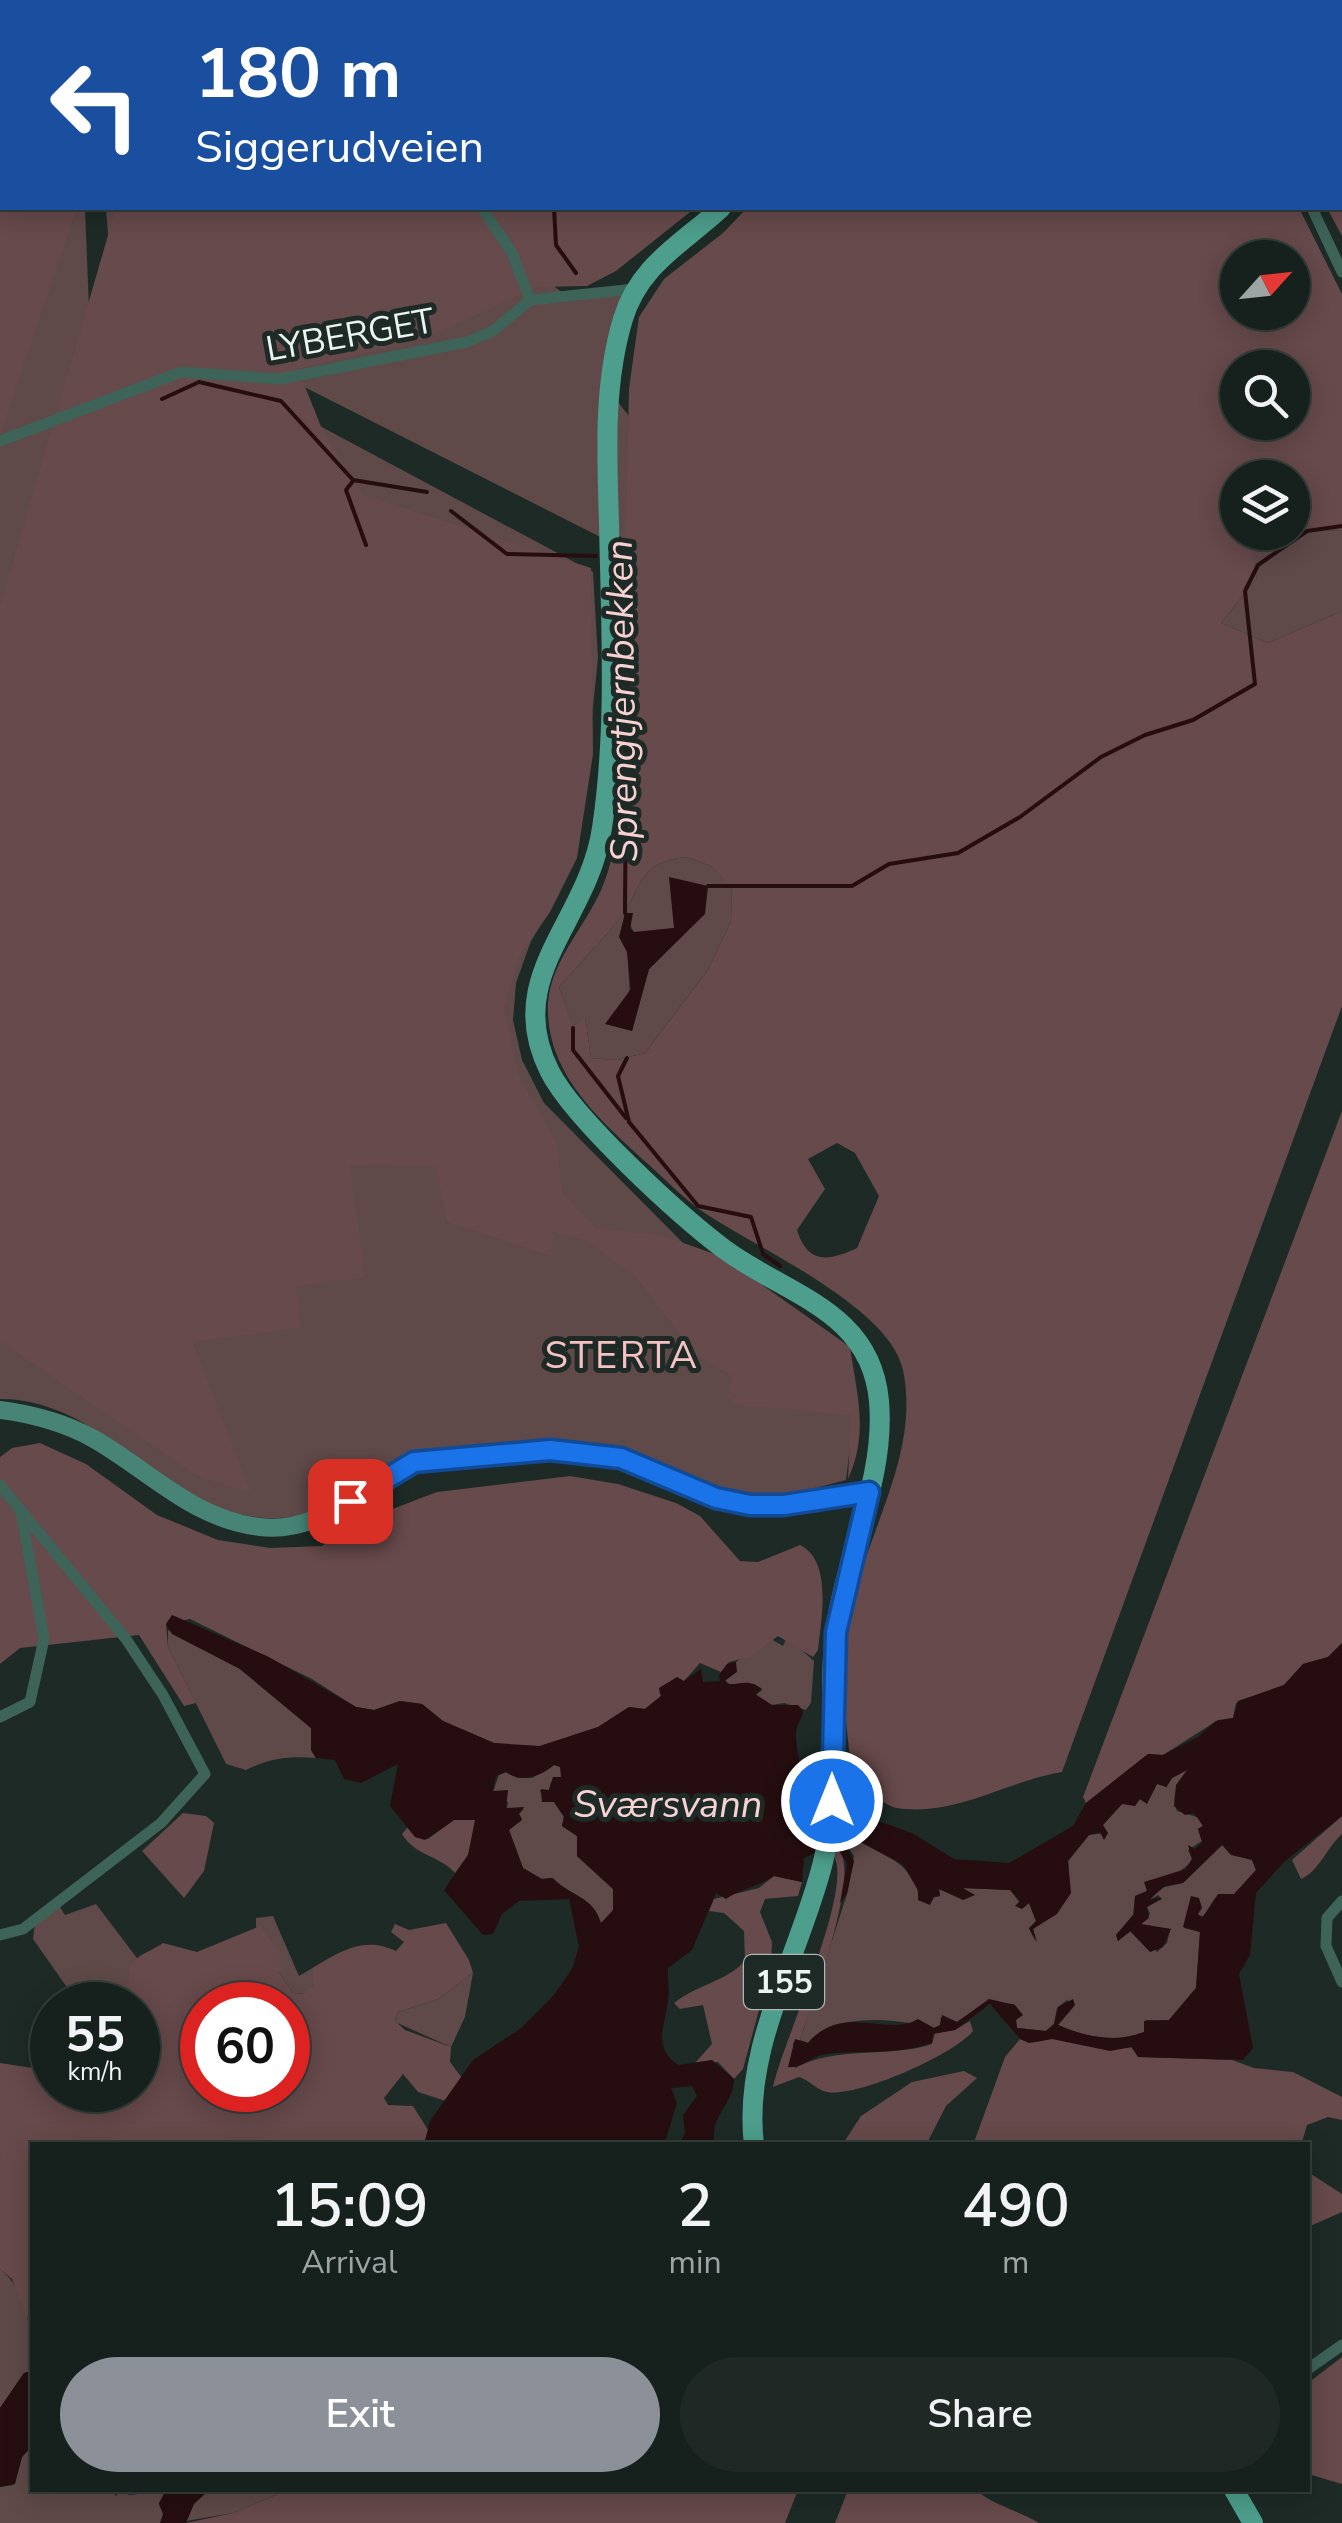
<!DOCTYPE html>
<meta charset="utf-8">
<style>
:root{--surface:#16201c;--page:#1f2825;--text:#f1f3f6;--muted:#9ea3a3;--line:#353e3b;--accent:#8c9099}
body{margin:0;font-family:"Nunito Sans",sans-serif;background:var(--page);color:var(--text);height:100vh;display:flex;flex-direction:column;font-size:38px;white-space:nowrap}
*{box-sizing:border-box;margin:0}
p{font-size:32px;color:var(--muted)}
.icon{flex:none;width:55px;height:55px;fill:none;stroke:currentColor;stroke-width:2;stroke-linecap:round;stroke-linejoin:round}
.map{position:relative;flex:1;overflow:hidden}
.side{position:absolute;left:30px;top:2142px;width:1280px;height:350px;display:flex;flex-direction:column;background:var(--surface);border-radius:0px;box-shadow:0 5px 25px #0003,0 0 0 2px var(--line)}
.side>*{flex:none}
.guide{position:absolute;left:0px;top:0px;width:1342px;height:210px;box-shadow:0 5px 25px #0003,0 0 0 2px var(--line);background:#1a4fa0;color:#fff;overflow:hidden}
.needle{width:65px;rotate:63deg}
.buttons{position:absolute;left:1220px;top:240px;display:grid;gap:20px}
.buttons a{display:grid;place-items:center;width:90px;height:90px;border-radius:50%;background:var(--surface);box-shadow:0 5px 25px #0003,0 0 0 2px var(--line);font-size:50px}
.speed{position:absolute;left:30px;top:1982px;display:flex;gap:20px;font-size:50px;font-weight:700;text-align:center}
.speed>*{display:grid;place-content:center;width:130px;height:130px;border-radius:50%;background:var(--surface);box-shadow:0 5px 25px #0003,0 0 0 2px var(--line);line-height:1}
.speed small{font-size:25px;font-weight:400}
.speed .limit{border:15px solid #d22;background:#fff;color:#111}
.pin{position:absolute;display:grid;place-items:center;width:85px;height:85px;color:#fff;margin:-42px;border-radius:20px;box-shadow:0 5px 15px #0006}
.me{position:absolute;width:110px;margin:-55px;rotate:0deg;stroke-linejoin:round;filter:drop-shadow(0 0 8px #0008)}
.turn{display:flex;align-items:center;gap:35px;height:210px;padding:0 30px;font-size:45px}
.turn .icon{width:130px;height:130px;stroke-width:2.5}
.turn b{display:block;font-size:70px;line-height:85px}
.eta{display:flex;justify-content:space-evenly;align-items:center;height:170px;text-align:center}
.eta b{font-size:60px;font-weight:600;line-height:70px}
.cta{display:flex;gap:20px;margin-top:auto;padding:20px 30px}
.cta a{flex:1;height:115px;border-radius:60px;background:var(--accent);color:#fff;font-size:40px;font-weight:600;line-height:115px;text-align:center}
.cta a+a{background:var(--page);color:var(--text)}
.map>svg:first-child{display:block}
.green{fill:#5f4949;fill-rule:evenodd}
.forest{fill:#674a4b;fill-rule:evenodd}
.water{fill:#260e10;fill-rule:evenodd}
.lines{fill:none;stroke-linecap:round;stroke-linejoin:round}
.stream{stroke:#260e10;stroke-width:4}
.minor{stroke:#3e6359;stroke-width:11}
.secondary{stroke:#478476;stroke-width:18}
.primary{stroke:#4d9e8c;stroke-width:20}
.route-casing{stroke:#114b97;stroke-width:25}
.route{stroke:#1a73e8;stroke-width:18}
.labels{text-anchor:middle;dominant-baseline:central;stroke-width:10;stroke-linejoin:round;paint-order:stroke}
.shield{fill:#1d2a26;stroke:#aeb7b5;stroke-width:2.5}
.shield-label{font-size:32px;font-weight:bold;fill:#ecf4f2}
.street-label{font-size:35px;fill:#ecf4f2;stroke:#1d2a26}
.water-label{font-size:38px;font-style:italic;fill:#f8d2d3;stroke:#1d2a26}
.neighbourhood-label{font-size:38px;letter-spacing:2.5px;fill:#f5c1c2;stroke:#1d2a26}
</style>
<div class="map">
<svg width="1342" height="2523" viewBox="0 0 1342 2523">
<rect width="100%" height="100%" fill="#1d2a26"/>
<path class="green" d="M 37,208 L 85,208 L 92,383 L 245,386 L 593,572 L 598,658 L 580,834 L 559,894 L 531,941 L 516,983 L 513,1020 L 522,1060 L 544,1103 L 698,1258 L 855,1404 L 846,1480 C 802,1491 757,1508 712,1490 C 674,1476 641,1451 599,1446 C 561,1441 516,1444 477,1446 C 458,1447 428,1449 410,1457 C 346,1484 323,1531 244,1515 C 153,1497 99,1399 0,1399 L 0,230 Z
M 106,208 L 520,208 C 546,278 545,319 633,282 L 613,396 L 629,416 L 687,425 L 622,548 L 243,356 L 118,371 Z
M 1293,519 L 1322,531 L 1342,530 L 1342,611 L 1268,643 L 1221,623 L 1257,578 L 1246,536 L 1292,532 Z
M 686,857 L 711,866 L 732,887 L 731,921 L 708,970 L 645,1053 L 617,1060 L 591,1058 L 585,1017 L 573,1028 L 559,987 C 578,965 599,944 617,922 C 644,890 634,863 686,857 ZM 625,913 L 634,933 L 675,928 L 674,914 L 704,914 L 649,969 L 632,1031 Z
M 168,1630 L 240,1669 L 311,1728 L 311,1750 L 316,1758 C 289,1756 271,1758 246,1770 L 226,1764 L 168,1647 Z
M 787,1637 L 814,1661 L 811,1703 L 806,1710 L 784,1703 L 771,1705 L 755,1696 L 762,1690 L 754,1684 L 731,1685 L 725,1681 L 735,1673 L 736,1662 L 771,1639 L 783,1646 Z
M 554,1765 L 561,1767 L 561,1777 L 551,1782 L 549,1790 L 540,1790 L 543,1802 L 554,1802 L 564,1816 L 562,1826 L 577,1836 L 577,1856 L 613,1889 L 614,1910 L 601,1924 C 594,1896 571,1897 553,1878 L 541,1879 L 523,1868 L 509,1830 L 522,1819 L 519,1814 L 524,1809 L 507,1808 L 508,1802 L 493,1792 L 499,1775 L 509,1771 L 517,1778 L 532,1778 Z
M 1187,1770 C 1186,1784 1168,1789 1177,1811 L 1200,1818 L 1203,1826 L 1198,1829 L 1202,1841 L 1188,1850 L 1192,1859 C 1184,1874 1160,1879 1145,1883 L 1147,1891 L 1135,1896 L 1133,1915 L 1116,1935 L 1118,1941 L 1131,1931 L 1151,1952 L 1154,1948 L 1157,1952 L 1167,1943 L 1170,1929 L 1141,1925 L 1150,1914 L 1147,1907 L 1162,1899 L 1158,1895 L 1150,1900 L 1161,1888 L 1183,1883 L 1222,1845 L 1252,1860 L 1256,1870 L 1234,1895 L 1215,1898 L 1205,1916 L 1189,1915 L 1184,1928 L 1200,1932 L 1196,1988 L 1169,2020 L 1146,2020 L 1144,2032 C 1113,2044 1084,2036 1058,2025 L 1073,2007 L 1067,2000 L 1057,2008 L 1054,2024 L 1046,2031 L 1017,2028 L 1014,2004 C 985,2003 983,2006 957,2022 L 941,2017 L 940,2025 L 934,2028 C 899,2019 835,2011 808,2043 L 800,2040 L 847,1894 L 854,1856 L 845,1842 L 853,1838 C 880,1852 918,1865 919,1901 L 940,1896 L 939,1889 L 955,1896 L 965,1891 L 963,1888 L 1010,1890 L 1023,1907 L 1029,1903 L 1036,1921 L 1029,1929 L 1036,1942 L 1033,1929 C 1065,1904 1072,1903 1068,1861 L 1089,1835 L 1108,1833 L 1101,1827 L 1122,1804 L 1139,1799 L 1147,1803 L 1157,1784 L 1164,1783 L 1166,1788 L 1172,1778 Z
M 58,1904 L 65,1915 L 96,1904 L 137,1958 C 119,1983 142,2000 151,2024 L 138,2042 L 138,2005 L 86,2005 L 66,1986 L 33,1939 L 35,1923 Z
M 273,1916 L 299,1976 L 314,1967 L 314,1984 L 305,1994 L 293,1993 L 279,1972 L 278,1951 L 256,1927 L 256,1918 Z
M 473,1973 L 465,2017 L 451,2047 L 395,2022 L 398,2012 L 438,1999 Z
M 0,2269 C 29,2291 32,2337 32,2371 L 24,2373 L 0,2408 Z
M 32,2446 L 32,2490 L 107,2490 L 117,2496 L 117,2491 L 130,2495 L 157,2492 L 159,2490 L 168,2490 L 159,2505 L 164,2515 L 160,2523 L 0,2523 L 0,2487 L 13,2485 L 22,2457 Z
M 209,2490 L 288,2490 L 233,2513 L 186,2521 L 194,2503 Z"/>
<path class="forest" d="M 0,0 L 148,0 L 2,2 L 2,208 L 77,208 L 0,436 Z
M 1177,0 L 1342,0 L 1342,236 L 1327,208 L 1340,208 L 1340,2 Z
M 116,208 L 695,208 L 616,271 L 587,286 L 538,287 L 421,340 L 298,369 L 322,429 L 363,495 L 591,568 L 593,754 L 577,858 L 550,912 L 519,957 L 504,1008 L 519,1076 L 556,1141 L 563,1193 L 596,1228 L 661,1235 L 723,1257 L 850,1347 C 857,1396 869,1432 848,1479 L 851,1415 L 734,1405 L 728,1397 L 732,1376 L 696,1355 L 637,1278 L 587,1241 L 553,1232 L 553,1257 L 447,1222 L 436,1166 L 350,1165 L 365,1278 L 296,1286 L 301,1328 L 193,1342 L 251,1493 L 197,1476 L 0,1341 L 0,606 Z
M 747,208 L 1299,208 L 1342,294 L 1342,530 L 1322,531 L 1293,519 L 1292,478 L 1238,478 L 1238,532 L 1248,533 L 1257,578 L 1221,623 L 1268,643 L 1342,611 L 1342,1006 L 1062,1772 C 1007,1781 955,1817 897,1808 C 883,1806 865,1786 853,1777 C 845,1726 840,1670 849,1619 C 863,1537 921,1456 903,1370 C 889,1305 751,1246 699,1209 C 681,1196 665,1179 648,1164 C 601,1121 545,1074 548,1003 C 551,958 591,921 605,880 C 613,860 615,836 620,814 L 629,389 L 639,317 L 664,279 L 723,233 ZM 1238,258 L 1292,258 L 1292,312 L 1238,312 ZM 1238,368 L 1292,368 L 1292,422 L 1238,422 ZM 686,857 L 711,866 L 732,888 L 731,921 L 708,970 L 645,1053 L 617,1060 L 591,1058 L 585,1016 L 573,1027 L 559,987 C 578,965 599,944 617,922 C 644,890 634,863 686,857 ZM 837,1143 L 855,1153 L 879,1196 L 857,1248 C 829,1261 808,1265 797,1230 L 825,1189 L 808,1159 Z
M 1342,1111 L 1342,1643 L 1328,1657 L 1303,1664 L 1284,1685 L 1236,1703 L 1233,1718 L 1218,1720 L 1163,1755 L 1148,1754 L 1086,1803 L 1083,1797 Z
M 40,1443 L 86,1464 L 157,1515 L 218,1540 L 270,1548 L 322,1546 L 374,1516 L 437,1492 L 570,1476 L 618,1484 L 676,1503 L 700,1516 L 740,1561 L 758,1562 L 800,1545 C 833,1561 821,1620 818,1650 L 813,1657 L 778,1636 L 750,1657 L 729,1662 L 721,1672 L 700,1663 L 684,1681 L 659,1691 L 661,1696 L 645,1709 L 629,1707 L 598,1727 L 534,1748 L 494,1743 L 443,1721 L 422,1704 L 400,1701 L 374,1710 L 356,1707 L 312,1679 L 190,1619 L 166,1624 L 168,1647 L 196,1703 L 184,1706 L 139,1635 L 20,1648 L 0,1664 L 0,1457 L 12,1448 Z
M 183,1813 L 206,1816 L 214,1823 L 204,1871 L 184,1898 L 142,1851 Z
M 1342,1816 L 1342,1834 C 1327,1847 1319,1872 1301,1879 L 1292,1860 Z
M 473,1818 L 477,1823 L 468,1855 L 455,1873 C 439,1855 415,1856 402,1834 L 408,1827 L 415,1837 L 428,1839 L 454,1820 Z
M 838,1849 C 862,1870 811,2006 800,2040 L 793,2043 L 795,2068 C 838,2045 886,2059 932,2044 L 935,2033 L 955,2030 L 970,2021 L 973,2031 C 955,2054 857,2098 827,2092 C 817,2090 809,2080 799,2077 L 773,2087 C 782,2043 856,1885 833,1855 Z
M 774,1876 L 802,1882 L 798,1896 L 765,1899 L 760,1912 L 772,1942 L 771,1966 L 743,2069 L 734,2079 L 718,2062 L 694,2064 L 712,2044 L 703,2005 L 680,2009 L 674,2003 C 700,1983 725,1982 745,1961 L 744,1931 L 724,1913 L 709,1911 L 714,1899 L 759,1888 Z
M 446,1923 L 469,1960 L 473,1973 L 438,1999 L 398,2012 L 395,2021 L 405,2030 L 451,2047 L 450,2062 L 462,2078 L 446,2101 L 418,2092 L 403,2074 L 384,2098 L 388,2105 L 413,2106 L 428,2130 L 424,2145 L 32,2145 L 32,2329 L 12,2279 L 0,2269 L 0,2063 L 52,2071 L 52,2090 L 138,2090 L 138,2042 L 151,2023 C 144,2006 117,1981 134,1961 C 140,1954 155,1949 163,1943 L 197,1952 L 260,1926 L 279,1951 L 279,1972 L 293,1993 L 304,1994 L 314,1984 L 314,1967 C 342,1950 365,1936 396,1951 L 404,1942 L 391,1932 L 395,1924 L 409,1930 ZM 202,2005 L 288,2005 L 288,2090 L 202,2090 Z
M 1020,2039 C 1034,2045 1038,2041 1051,2039 C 1078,2036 1103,2052 1131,2047 L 1138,2057 L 1232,2060 L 1254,2068 L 1293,2072 L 1342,2097 L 1342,2120 L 1328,2117 L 1307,2125 L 1301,2145 L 973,2145 L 1005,2057 Z
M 964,2071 L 977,2078 L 946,2106 L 926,2145 L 842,2145 L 861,2116 L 912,2082 Z
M 1308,2172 L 1342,2194 L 1342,2212 L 1308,2227 Z
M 1342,2357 L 1342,2484 L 1308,2474 L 1308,2383 Z
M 288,2490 L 798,2490 L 785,2523 L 186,2523 L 233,2513 Z
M 848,2490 L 977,2490 C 988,2503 1022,2512 1039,2523 L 835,2523 Z"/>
<path class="water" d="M 365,0 L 916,0 L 912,2 Z
M 669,877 L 708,886 L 705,914 L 649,969 L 632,1031 L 605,1024 L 631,989 L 627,952 L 619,937 L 625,913 L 633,913 L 630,929 L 634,932 L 674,928 Z
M 172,1615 L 267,1656 L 356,1707 L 374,1710 L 400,1701 L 422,1704 L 443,1721 L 494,1743 L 540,1746 L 598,1727 L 629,1707 L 645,1709 L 661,1696 L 659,1688 L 677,1677 L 684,1681 L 701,1669 L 703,1682 L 720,1681 L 719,1675 L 727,1664 L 736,1662 L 737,1672 L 725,1680 L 728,1684 C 740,1685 748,1678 762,1689 L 755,1694 L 772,1705 L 798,1705 L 803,1711 C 803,1718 796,1725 796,1733 C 796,1760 805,1788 824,1808 L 847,1802 L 856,1813 L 912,1833 L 954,1859 L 1009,1863 L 1073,1826 L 1086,1803 L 1148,1754 L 1163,1755 L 1198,1737 L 1216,1721 L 1233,1718 L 1238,1701 L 1284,1685 L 1303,1664 L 1328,1657 L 1342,1643 L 1342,1816 L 1284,1862 L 1256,1893 L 1250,1955 L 1239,1974 L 1253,2048 L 1243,2060 L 1138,2057 L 1132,2047 L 1110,2051 L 1052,2039 L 1029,2043 L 1020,2039 L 990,2004 L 955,2030 L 933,2034 L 932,2043 C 896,2055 863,2050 826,2054 C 811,2056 802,2069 788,2067 L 795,2039 L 808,2043 C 843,2002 886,2038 918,2019 L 934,2028 L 940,2025 L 942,2015 L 957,2022 L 989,1999 L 1015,2005 L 1023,2015 L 1016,2020 L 1017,2028 L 1046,2031 L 1054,2024 L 1058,2007 L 1073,1999 L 1075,2005 L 1058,2025 C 1083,2036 1114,2044 1144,2032 L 1144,2021 L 1169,2020 L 1196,1988 L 1200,1932 L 1183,1927 L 1191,1896 L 1199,1898 L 1202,1908 L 1198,1914 L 1202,1918 L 1218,1894 L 1234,1894 L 1256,1870 L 1252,1860 L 1231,1855 L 1222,1845 L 1183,1883 L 1165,1886 L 1150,1899 L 1162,1898 L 1147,1907 L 1149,1918 L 1141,1924 L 1171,1929 L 1163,1947 L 1150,1952 L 1130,1931 L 1118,1941 L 1116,1935 L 1134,1914 L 1135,1896 L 1147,1891 L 1144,1882 L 1186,1869 L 1192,1859 L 1188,1845 L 1195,1849 L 1202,1842 L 1198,1829 L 1203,1826 L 1194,1813 L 1185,1815 L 1174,1806 L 1176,1785 L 1187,1770 L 1172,1778 L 1166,1787 L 1157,1784 L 1147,1804 L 1140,1799 L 1135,1806 L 1122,1804 L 1103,1825 L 1108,1833 L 1104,1840 L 1100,1832 L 1089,1835 L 1068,1861 L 1071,1893 L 1057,1914 L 1033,1929 L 1037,1942 L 1029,1928 L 1036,1921 L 1029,1903 L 1022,1909 L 1015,1906 L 1020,1901 L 1010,1890 L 963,1888 L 975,1895 L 963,1900 L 939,1889 L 940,1896 L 934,1897 L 930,1905 L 918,1900 L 918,1890 L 903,1865 L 853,1838 L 844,1843 L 854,1861 L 847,1894 L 840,1903 L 847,1864 L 837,1847 L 839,1825 L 815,1853 L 804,1858 L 802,1882 L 774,1876 C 758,1887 742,1888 726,1899 L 716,1893 L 692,1950 L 668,1968 C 667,1979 670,1990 668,2000 C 665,2028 652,2046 678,2065 L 712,2060 L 734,2079 C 735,2104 708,2116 715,2145 L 679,2145 L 685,2133 L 683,2115 L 697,2096 L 692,2086 L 671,2088 L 677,2103 L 664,2145 L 424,2145 L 430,2121 L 473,2060 L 520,2029 L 554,1995 L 572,1969 L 579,1947 L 569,1899 L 519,1901 L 502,1914 L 493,1934 L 483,1935 L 444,1890 L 468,1855 L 475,1820 L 454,1820 L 425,1840 L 415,1837 L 390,1806 L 398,1764 L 361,1783 L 344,1779 L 335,1760 L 316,1758 L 311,1750 L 311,1728 L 240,1669 L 172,1634 L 166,1624 ZM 554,1765 L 560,1767 L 561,1777 L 553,1777 L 549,1790 L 541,1789 L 542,1802 L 554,1802 L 564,1817 L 562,1826 L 577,1836 L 577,1856 L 613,1889 L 613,1910 L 601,1923 C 592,1895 571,1897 552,1878 L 542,1879 L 523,1868 L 509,1830 L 522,1820 L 519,1814 L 524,1807 L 506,1808 L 508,1790 L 493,1791 L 496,1776 L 506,1772 C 520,1783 540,1777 554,1765 Z
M 32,2371 L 32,2446 L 22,2457 L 15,2484 L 0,2487 L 0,2408 L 24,2373 Z
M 166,2490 L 209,2490 L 194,2504 L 186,2523 L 160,2523 L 163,2514 L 159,2503 Z"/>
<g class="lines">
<path class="stream" d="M 333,2 L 336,0
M 554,208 L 556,245 L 576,273
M 162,399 L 199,382 L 281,401 L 353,480 L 427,492
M 353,481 L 346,490 L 366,545
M 451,511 L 507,554 L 596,556
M 619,538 L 627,611 L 625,913
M 708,886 L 852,886 L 889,864 L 958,853 L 1020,817 L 1101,757 L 1145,735 L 1193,720 L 1255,684 L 1245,591 L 1258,565 L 1307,531 L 1342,526
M 573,1028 L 573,1050 L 626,1118
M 627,1058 L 618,1076 L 629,1122 L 698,1206 L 751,1217 L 763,1254 L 780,1266"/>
<path class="minor" d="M 98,0 L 103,2
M 1164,0 L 1165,2
M 482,208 L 512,253 L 530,300
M 1312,208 L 1342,272
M 530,300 L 635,289
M 0,441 L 181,372 L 280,379 L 467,342 L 493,331 L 530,300
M 0,1485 L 126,1639 L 163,1695 L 205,1774 L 161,1823 L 23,1929 L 0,1935
M 0,1717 L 30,1702 L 44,1639 L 21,1512
M 1342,1901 L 1327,1918 L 1326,1946 L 1342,1982
M 1308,2369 L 1342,2345"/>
<path class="secondary" d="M 0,1410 C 32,1414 65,1423 94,1439 C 150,1471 192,1519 260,1527 C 333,1536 377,1463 447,1457 C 506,1453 571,1441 628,1460 C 670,1474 705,1500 749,1505 C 790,1510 828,1491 869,1492"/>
<path class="primary" d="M 1048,2 L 1051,0
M 721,208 C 682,244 639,265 623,319 C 603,385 607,456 609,524 C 611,626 617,728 602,828 C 588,923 501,976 550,1072 C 574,1119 680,1216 724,1249 C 786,1295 871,1310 879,1401 C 886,1481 844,1557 835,1635 C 826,1711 842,1788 823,1862 C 800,1955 742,2047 754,2145
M 1234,2490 L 1253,2523"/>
</g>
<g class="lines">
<defs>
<path id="route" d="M 350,1501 L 414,1462 L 550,1450 L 621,1458 L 716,1498 L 750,1505 L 784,1505 L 869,1492 L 836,1632 L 832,1801"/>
</defs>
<use href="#route" class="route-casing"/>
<use href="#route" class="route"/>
</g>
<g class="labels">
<rect class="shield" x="744" y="1955" width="80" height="54" rx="8"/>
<g class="shield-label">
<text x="784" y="1982">155</text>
</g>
<g class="street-label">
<text transform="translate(350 335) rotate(-10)">LYBERGET</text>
</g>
<g class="water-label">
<text transform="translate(622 701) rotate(-91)">Sprengtjernbekken</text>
<text x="668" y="1804">Sværsvann</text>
</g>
<g class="neighbourhood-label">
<text x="622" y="1355">STERTA</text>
</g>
</g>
</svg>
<div class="buttons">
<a><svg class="needle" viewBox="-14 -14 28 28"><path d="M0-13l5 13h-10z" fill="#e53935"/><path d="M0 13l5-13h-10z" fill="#9ea3a3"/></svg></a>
<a><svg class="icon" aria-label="search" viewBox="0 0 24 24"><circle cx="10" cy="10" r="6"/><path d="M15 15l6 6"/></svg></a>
<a><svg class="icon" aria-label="layers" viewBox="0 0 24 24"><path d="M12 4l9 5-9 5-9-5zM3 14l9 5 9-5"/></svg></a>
</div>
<div class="speed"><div>55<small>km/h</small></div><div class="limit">60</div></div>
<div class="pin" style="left:350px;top:1501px;background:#d93025"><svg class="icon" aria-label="arrive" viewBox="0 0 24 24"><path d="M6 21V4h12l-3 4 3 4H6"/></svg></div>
<svg class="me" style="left:832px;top:1801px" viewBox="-20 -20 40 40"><circle r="17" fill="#1a73e8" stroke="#fff" stroke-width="3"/><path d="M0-11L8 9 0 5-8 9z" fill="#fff"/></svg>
<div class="guide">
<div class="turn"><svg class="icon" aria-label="left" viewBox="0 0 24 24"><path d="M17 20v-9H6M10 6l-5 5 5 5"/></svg><div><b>180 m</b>Siggerudveien</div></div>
</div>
<section class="side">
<div class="eta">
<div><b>15:09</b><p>Arrival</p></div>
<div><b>2</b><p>min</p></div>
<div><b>490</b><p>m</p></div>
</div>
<div class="cta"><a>Exit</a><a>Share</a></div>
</section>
</div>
